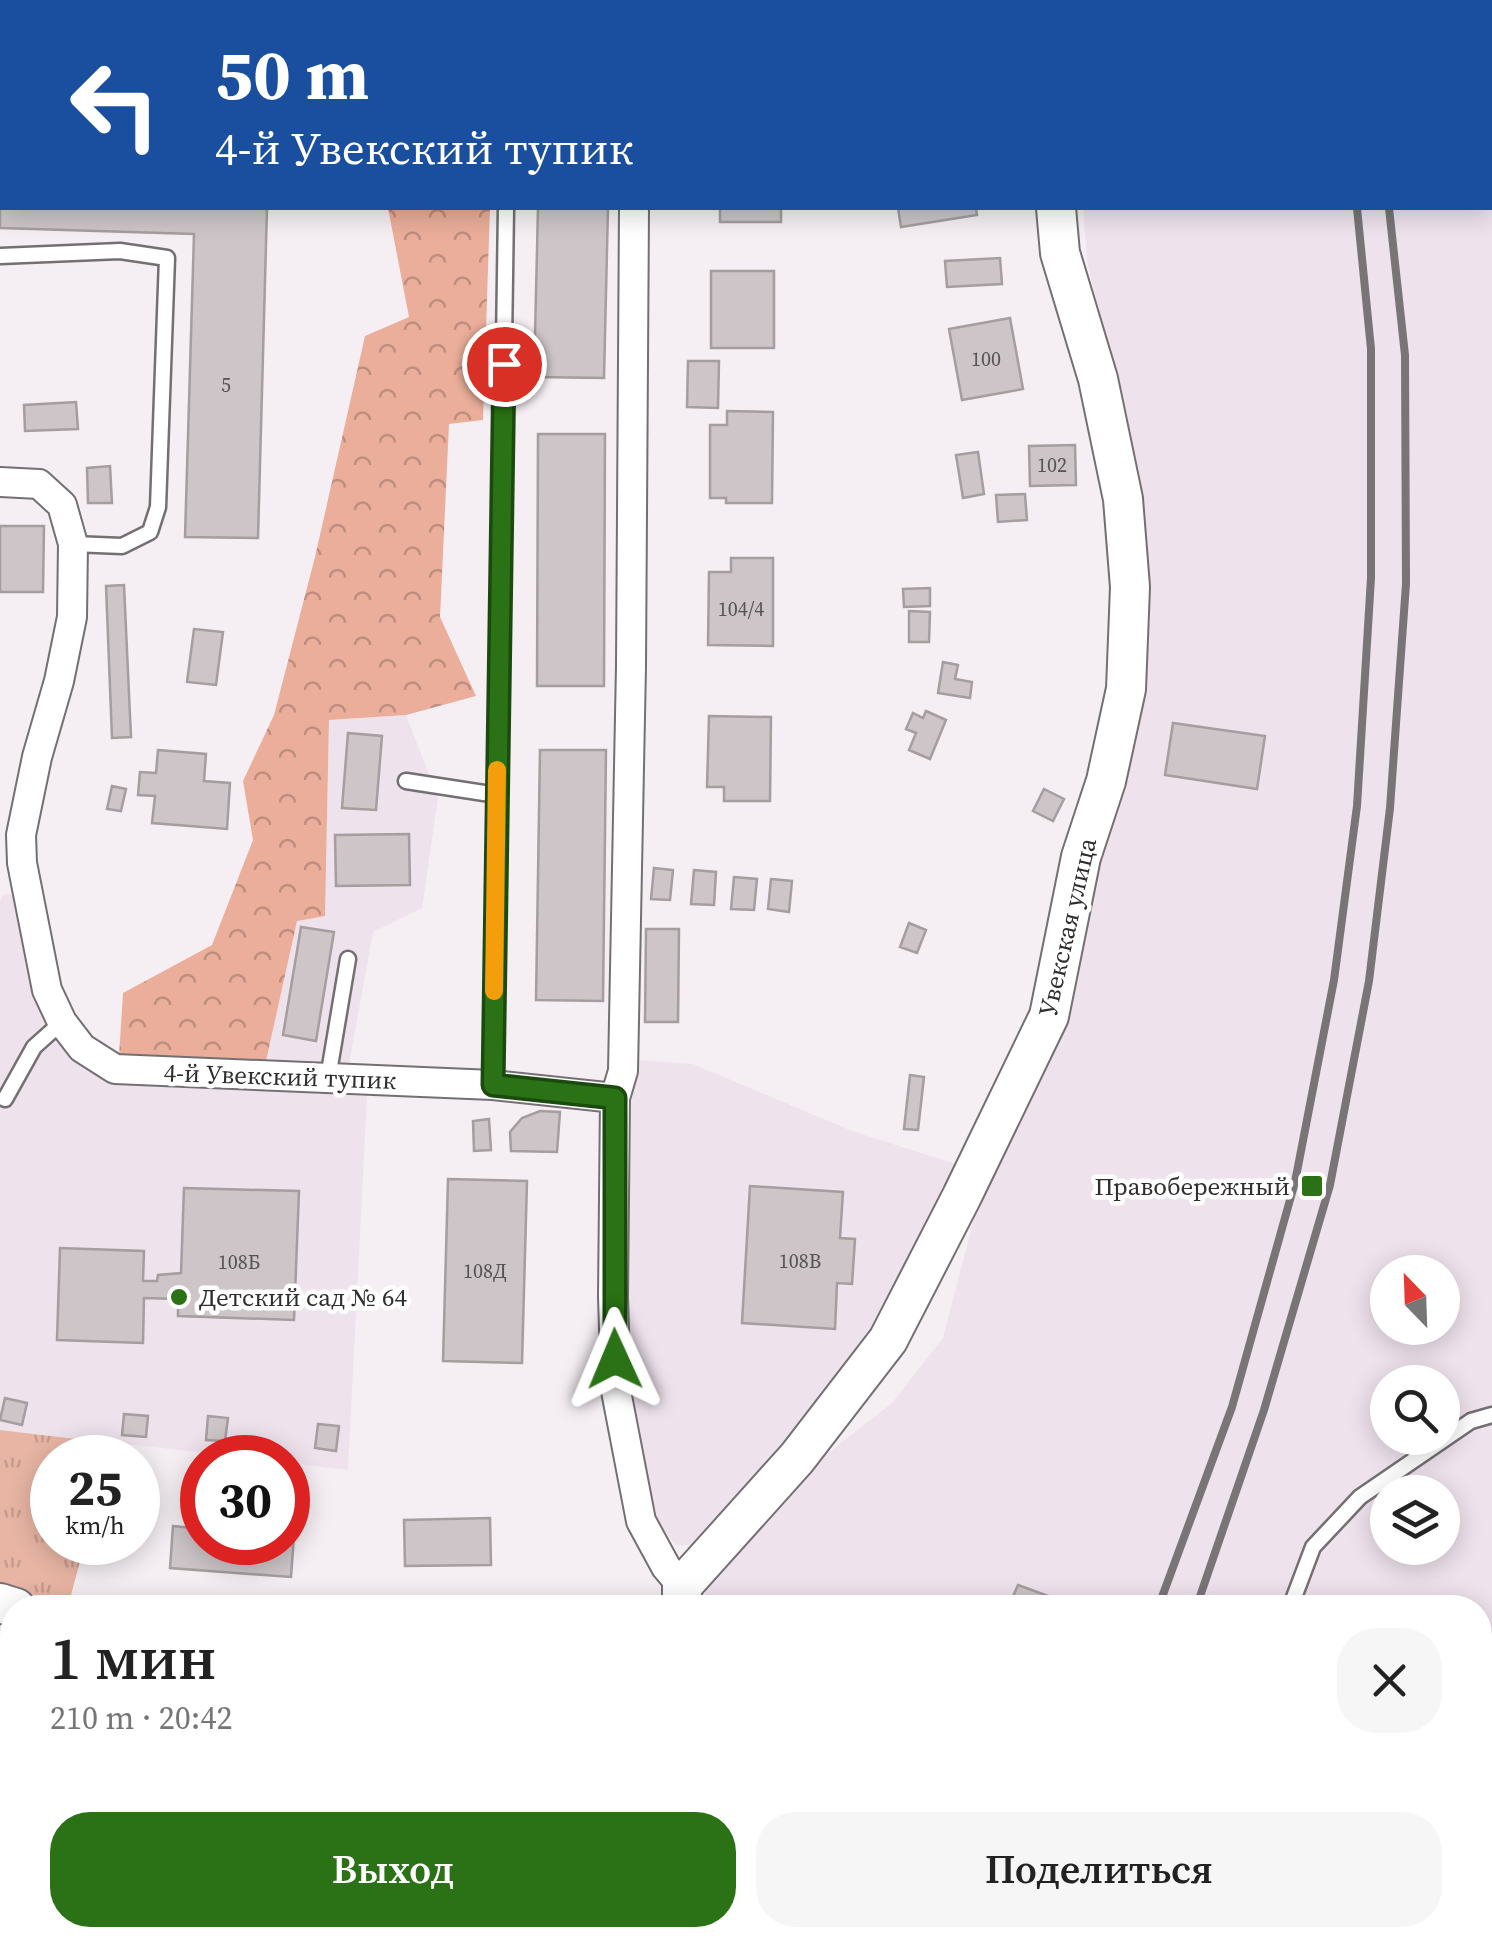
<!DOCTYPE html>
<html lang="ru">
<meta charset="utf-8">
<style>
:root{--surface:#fff;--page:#f6f6f6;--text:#222;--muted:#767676;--accent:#2a7215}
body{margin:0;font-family:"Source Serif 4",serif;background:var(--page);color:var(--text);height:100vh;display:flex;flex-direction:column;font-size:38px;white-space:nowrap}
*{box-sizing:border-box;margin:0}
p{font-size:32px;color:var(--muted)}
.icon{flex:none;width:55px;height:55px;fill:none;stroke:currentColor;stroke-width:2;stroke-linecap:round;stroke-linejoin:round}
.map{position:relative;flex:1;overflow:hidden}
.drawer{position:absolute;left:0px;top:1595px;width:1492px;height:352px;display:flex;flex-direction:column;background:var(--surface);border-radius:40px 40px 0 0;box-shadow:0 5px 25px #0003}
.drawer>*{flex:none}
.hud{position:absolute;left:0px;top:0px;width:1492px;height:210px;box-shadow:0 5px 25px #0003;background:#1a4fa0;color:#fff;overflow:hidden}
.needle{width:65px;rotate:337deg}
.controls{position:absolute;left:1370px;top:1255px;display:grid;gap:20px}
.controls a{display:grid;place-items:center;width:90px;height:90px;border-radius:50%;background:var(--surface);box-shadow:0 5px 25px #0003;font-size:50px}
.speed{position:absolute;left:30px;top:1435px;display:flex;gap:20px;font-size:50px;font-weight:700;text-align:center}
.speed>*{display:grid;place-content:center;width:130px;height:130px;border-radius:50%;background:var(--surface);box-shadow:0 5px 25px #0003;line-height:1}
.speed small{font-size:25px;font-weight:400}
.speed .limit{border:15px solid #d22;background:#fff;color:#111}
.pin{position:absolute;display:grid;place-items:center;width:85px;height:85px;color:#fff;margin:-42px;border:5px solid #fff;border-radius:50%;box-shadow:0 2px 10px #0007}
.me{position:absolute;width:110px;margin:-55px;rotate:359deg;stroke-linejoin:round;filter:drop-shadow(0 0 8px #0008)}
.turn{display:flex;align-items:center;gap:35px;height:210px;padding:0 50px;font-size:45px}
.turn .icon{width:130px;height:130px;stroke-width:2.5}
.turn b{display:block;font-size:70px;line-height:85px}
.round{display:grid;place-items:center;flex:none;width:105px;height:105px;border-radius:40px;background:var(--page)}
.summary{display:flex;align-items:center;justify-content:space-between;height:170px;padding:0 50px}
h1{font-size:60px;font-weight:600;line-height:75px}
.action{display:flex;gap:20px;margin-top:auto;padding:20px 50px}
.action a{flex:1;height:115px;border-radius:40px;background:var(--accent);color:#fff;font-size:40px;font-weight:600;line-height:115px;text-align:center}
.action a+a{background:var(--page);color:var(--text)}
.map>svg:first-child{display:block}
.built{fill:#eee2ec;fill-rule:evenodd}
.grass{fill:url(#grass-tufts)}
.forest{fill:url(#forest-crowns)}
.building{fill:#cdc5c7;stroke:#a59d9e;stroke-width:2.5}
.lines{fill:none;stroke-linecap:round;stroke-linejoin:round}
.lane-casing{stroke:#746f73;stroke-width:19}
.street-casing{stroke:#746f73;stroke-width:32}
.secondary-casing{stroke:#746f73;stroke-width:42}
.lane{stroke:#fff;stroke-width:14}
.street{stroke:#fff;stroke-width:28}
.secondary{stroke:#fff;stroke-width:38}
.rail{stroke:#787477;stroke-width:8}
.route-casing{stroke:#1b4a0e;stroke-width:25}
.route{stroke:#2a7215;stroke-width:18}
.slow{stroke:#f59e0b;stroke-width:18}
.poi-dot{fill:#2a7215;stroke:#fff;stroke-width:4}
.labels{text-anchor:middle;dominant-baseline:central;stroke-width:9;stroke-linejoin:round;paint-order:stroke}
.number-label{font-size:20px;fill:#565355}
.street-label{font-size:25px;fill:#2f2d2f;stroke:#fff}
.poi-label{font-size:25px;fill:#2f2d2f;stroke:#fff;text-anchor:end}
</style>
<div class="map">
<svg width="1492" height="1946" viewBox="0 0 1492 1946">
<defs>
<pattern id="grass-tufts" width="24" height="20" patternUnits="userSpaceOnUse" patternTransform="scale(2.5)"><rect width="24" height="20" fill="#e8b5a4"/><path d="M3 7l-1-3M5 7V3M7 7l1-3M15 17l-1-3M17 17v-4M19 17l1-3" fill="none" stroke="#c79c8e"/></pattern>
<pattern id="forest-crowns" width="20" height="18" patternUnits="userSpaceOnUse" patternTransform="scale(2.5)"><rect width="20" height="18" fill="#eaae9a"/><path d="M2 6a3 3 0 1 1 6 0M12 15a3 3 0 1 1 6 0" fill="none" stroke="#be8e7e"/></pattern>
</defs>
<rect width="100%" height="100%" fill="#f5eff4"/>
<path class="built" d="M 1128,0 L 1492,0 L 1492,1946 L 894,1946 L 900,1935 L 1480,1935 L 1480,1608 L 703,1608 L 709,1575 L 809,1468 L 892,1403 L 943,1338 L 979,1199 L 1115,803 L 1147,693 L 1144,591 L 1114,376 L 1087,260 L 1083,208 L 1490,208 L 1490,2 L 1127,2 ZM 1388,1272 L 1442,1272 L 1442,1328 L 1388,1328 ZM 1388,1382 L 1442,1382 L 1442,1438 L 1388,1438 ZM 1388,1492 L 1442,1492 L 1442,1548 L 1388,1548 Z
M 406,715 L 438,798 L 422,908 L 373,932 L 349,1064 L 266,1061 L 297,920 L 325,916 L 329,720 Z
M 4,894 L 13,894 L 17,904 L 34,996 L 76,1063 L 113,1083 L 367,1096 L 348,1470 L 288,1463 L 288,1458 L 242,1457 L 0,1430 L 0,901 Z
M 635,1060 L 693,1064 L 852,1131 L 962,1166 L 873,1334 L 781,1454 L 697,1544 L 677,1546 L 655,1519 L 628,1389 L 624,1298 L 629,1089 Z"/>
<path class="grass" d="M 0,1430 L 111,1443 L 107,1457 L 52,1458 L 52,1542 L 85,1543 L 68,1606 L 0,1584 Z"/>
<path class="forest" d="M 388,208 L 490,208 L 483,420 L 449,424 L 440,617 L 476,696 L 406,715 L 329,720 L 325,916 L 297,921 L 266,1061 L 119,1056 L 123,993 L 212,945 L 253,840 L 243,781 L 274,715 L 315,557 L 365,336 L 409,317 Z
M 603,1935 L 900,1935 L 894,1946 L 596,1946 Z"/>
<path class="building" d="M 166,0 L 212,0 L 213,2 L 167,2 Z
M 510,0 L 562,0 L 562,2 L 511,2 Z
M 645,0 L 719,0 L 720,2 L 646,2 Z
M 0,162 L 2,162 L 2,208 L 267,208 L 258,538 L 185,537 L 194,234 L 0,228 Z
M 538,208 L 608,208 L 604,378 L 534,377 Z
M 720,208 L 781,208 L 781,222 L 720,222 Z
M 898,208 L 976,208 L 977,215 L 901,227 Z
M 1000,258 L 1002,284 L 947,287 L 945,261 Z
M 711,271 L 774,271 L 774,348 L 711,348 Z
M 1010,318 L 1023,389 L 962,400 L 949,329 Z
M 688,361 L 719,361 L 718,408 L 687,407 Z
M 76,402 L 78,429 L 25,431 L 24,405 Z
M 727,411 L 773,412 L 772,503 L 726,503 L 726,498 L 710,498 L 710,425 L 727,425 Z
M 538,434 L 605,434 L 604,686 L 537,686 Z
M 1075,445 L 1076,485 L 1030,486 L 1029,446 Z
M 978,452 L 984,494 L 963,498 L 956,455 Z
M 110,466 L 112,503 L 88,503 L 87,468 Z
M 1025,494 L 1027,520 L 998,522 L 996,495 Z
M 0,526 L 44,526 L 43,592 L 0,592 Z
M 731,558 L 773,558 L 773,646 L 708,645 L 709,572 L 731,572 Z
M 124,585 L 131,737 L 112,738 L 106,586 Z
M 930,588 L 930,606 L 904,607 L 903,589 Z
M 909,611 L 930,612 L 929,642 L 909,642 Z
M 194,629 L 223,632 L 216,685 L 187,682 Z
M 943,662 L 958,665 L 955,679 L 972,682 L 970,698 L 938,693 Z
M 926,711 L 946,720 L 930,759 L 909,750 L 916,733 L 906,729 L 913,713 L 923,718 Z
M 709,716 L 771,717 L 770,801 L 724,801 L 724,787 L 707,787 Z
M 1173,723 L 1265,736 L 1257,789 L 1165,775 Z
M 348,733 L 382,736 L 376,810 L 342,808 Z
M 158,750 L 206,754 L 204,781 L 230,783 L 227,829 L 152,823 L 155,796 L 138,795 L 140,772 L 156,773 Z
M 540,750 L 606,750 L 603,1001 L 536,1000 Z
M 112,786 L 126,789 L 121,811 L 107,809 Z
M 1044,789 L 1064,799 L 1053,821 L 1033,811 Z
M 409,834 L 410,885 L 336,886 L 335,835 Z
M 654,868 L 673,870 L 670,900 L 651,899 Z
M 694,870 L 716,872 L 714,905 L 691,904 Z
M 734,877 L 757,879 L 754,910 L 731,909 Z
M 771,879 L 792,881 L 789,912 L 768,909 Z
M 909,923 L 926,930 L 917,953 L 900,947 Z
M 301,927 L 334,932 L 316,1041 L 283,1035 Z
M 646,929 L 679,929 L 678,1022 L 645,1022 Z
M 910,1075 L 924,1077 L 918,1130 L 904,1129 Z
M 540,1111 L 560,1112 L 557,1152 L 511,1151 L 510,1132 L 522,1118 Z
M 489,1119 L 491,1150 L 474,1151 L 473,1121 Z
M 448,1179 L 527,1181 L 522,1363 L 443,1361 Z
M 750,1186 L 843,1192 L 840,1238 L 855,1239 L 852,1284 L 837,1283 L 835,1329 L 742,1323 Z
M 184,1188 L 299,1191 L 294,1320 L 178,1316 L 178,1299 L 144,1298 L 143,1343 L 57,1340 L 60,1248 L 144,1251 L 143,1281 L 157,1281 L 158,1275 L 181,1273 Z
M 5,1398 L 27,1403 L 22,1425 L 0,1420 Z
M 124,1414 L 148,1416 L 146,1437 L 122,1435 Z
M 208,1416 L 228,1418 L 225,1441 L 206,1440 Z
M 318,1424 L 339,1426 L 336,1451 L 315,1448 Z
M 490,1518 L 491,1565 L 405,1566 L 404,1520 Z
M 173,1526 L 202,1529 L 202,1542 L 288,1542 L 288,1535 L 294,1536 L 291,1577 L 170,1568 Z
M 1018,1585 L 1051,1597 L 1047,1608 L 1026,1608 L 1011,1601 Z
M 0,1668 L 12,1672 L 12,1681 L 3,1706 L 0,1704 Z
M 92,1935 L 120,1935 L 112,1946 L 104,1946 L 91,1937 Z
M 219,1935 L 271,1935 L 289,1946 L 213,1946 Z"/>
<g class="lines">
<defs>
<path id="lane" d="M 0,126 L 2,123
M 0,256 L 120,251 L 167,258 L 158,507 L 150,532 L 122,546 L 73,544
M 406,781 L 497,795
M 328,1078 L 348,959
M 493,1085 L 506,208
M 5,1099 L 34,1047 L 62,1022
M 1290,1608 L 1313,1547 L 1360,1497 L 1471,1421 L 1492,1415
M 1151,1946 L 1156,1935"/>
<path id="street" d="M 748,0 L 749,2
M 925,0 L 926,2
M 280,2 L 281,0
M 0,482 L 39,484 L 62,505 L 73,544 L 72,617 L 59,681 L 37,757 L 21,835 L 22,863 L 47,990 L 62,1022 L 82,1048 L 115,1069 L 493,1085 L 615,1098 L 613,1297 L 616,1391 L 641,1521 L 666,1567 L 682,1586
M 615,1098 L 623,1071 L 631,666 L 634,208
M 25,1946 L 45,1935
M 321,1946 L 326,1935
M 578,1946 L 586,1935"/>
<path id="secondary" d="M 1111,2 L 1111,0
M 0,1603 L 16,1608
M 682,1608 L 682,1586 L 797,1458 L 888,1340 L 962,1196 L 1049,1016 L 1081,857 L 1106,781 L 1126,689 L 1130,587 L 1123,499 L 1098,379 L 1060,253 L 1056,208"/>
</defs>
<use href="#lane" class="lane-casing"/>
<use href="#street" class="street-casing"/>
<use href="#secondary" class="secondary-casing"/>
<use href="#lane" class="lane"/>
<use href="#street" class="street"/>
<use href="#secondary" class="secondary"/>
<path class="rail" d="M 1326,0 L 1326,2
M 1358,0 L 1359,2
M 1158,1608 L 1232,1407 L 1295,1182 L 1334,980 L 1357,806 L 1371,578 L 1371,349 L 1357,208
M 1196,1608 L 1264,1410 L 1330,1185 L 1369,981 L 1390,808 L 1406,584 L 1405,355 L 1389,208
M 1028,1946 L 1032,1935
M 1065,1946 L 1069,1935"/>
</g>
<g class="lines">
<defs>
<path id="route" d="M 504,364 L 493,1085 L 615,1098 L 615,1359"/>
</defs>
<use href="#route" class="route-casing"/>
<use href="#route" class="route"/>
<path class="slow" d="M 494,991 L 497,770"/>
</g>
<g class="poi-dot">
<rect x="1300" y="1174" width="24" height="24" rx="5"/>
<circle cx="179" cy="1297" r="10"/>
</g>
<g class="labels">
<g class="number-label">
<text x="986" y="359">100</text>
<text x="226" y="385">5</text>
<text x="1052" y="465">102</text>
<text x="741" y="609">104/4</text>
<text x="800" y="1261">108В</text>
<text x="239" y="1262">108Б</text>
<text x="485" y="1271">108Д</text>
</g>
<g class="street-label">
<text transform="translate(1067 927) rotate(-77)">Увекская улица</text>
<text transform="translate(280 1076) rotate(2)">4-й Увекский тупик</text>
</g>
<g class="poi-label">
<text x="1290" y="1186">Правобережный</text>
<text x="199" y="1297" text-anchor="start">Детский сад № 64</text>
</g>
</g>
</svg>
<div class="controls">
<a><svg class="needle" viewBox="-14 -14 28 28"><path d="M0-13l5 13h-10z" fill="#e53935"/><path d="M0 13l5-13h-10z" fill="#767676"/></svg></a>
<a><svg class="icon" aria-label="search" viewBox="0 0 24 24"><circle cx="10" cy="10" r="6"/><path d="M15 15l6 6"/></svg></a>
<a><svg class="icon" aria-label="layers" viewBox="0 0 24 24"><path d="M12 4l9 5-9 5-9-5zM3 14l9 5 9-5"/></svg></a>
</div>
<div class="speed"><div>25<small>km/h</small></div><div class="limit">30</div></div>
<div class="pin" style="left:504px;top:364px;background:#d93025"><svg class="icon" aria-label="arrive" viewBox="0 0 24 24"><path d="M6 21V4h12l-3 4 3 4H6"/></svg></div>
<svg class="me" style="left:615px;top:1359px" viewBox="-20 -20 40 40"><path d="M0-17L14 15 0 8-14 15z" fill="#2a7215" stroke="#fff" stroke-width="4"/></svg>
<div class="hud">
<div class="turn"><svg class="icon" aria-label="left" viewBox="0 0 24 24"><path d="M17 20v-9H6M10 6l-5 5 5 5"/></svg><div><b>50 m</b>4-й Увекский тупик</div></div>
</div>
<section class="drawer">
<div class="summary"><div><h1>1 мин</h1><p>210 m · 20:42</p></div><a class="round"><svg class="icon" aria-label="close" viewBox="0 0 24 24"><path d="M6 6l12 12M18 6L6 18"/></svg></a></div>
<div class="action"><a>Выход</a><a>Поделиться</a></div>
</section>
</div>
